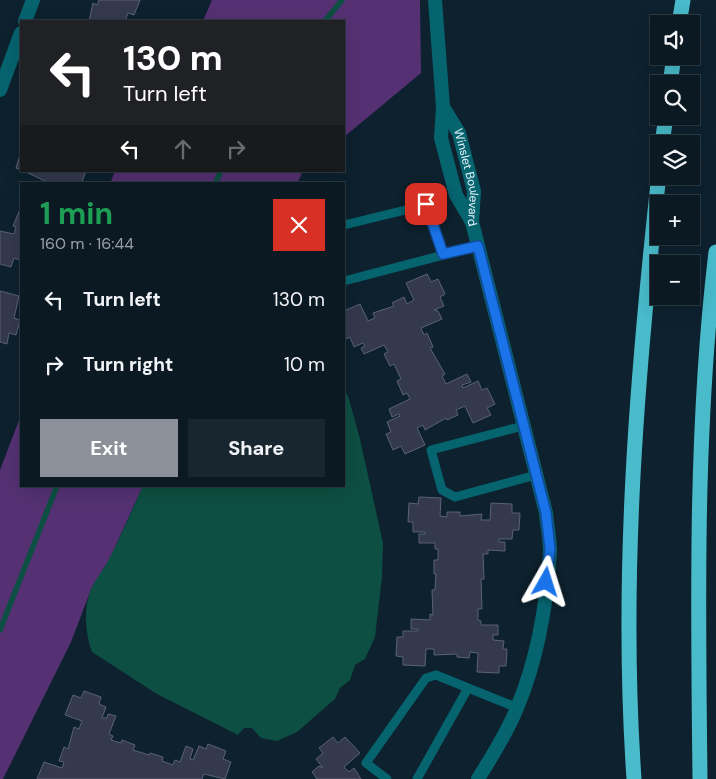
<!DOCTYPE html>
<meta charset="utf-8">
<style>
:root{--surface:#0a1922;--page:#18262f;--text:#f1f3f6;--muted:#99a0a5;--line:#2a3840;--accent:#8c9099}
body{margin:0;font-family:"DM Sans",sans-serif;background:var(--page);color:var(--text);height:100vh;display:flex;flex-direction:column;font-size:19px;white-space:nowrap}
*{box-sizing:border-box;margin:0}
p{font-size:16px;color:var(--muted)}
.icon{flex:none;width:28px;height:28px;fill:none;stroke:currentColor;stroke-width:2;stroke-linecap:round;stroke-linejoin:round}
.map{position:relative;flex:1;overflow:hidden}
.drawer{position:absolute;left:20px;top:182px;width:325px;height:305px;display:flex;flex-direction:column;background:var(--surface);border-radius:0px;box-shadow:0 5px 20px #0002,0 0 0 1px var(--line)}
.drawer>*{flex:none}
.guide{position:absolute;left:20px;top:20px;width:325px;height:152px;border-radius:0px;box-shadow:0 5px 20px #0002,0 0 0 1px var(--line);background:#202124;color:#fff;overflow:hidden}
.tools{position:absolute;left:650px;top:15px;display:grid;gap:10px}
.tools a{display:grid;place-items:center;width:50px;height:50px;border-radius:0px;background:var(--surface);box-shadow:0 5px 20px #0002,0 0 0 1px var(--line);font-size:25px}
.pin{position:absolute;display:grid;place-items:center;width:42px;height:42px;color:#fff;margin:-21px;border-radius:10px;box-shadow:0 2px 8px #0006}
.me{position:absolute;width:55px;margin:-28px;rotate:6deg;stroke-linejoin:round;filter:drop-shadow(0 0 4px #0008)}
.turn{display:flex;align-items:center;gap:18px;height:105px;padding:0 20px;font-size:22px}
.turn .icon{width:65px;height:65px;stroke-width:2.5}
.turn b{display:block;font-size:35px;line-height:42px}
.lanes{display:flex;align-items:center;height:48px;padding:0 20px;background:#0003;justify-content:center;gap:25px;direction:ltr}
.lanes .off{opacity:.35}
.round{display:grid;place-items:center;flex:none;width:52px;height:52px;border-radius:0px;background:var(--page)}
.summary{display:flex;align-items:center;justify-content:space-between;height:85px;padding:0 20px}
h1{font-size:30px;font-weight:700;line-height:38px;color:#1e9e55}
.action{display:flex;gap:10px;margin-top:auto;padding:10px 20px}
.action a{flex:1;height:58px;border-radius:0px;background:var(--accent);color:#fff;font-size:20px;font-weight:700;line-height:58px;text-align:center}
.action a+a{background:var(--page);color:var(--text)}
ul{padding:0;list-style:none}
li{display:flex;align-items:center;gap:15px;height:65px;padding:0 20px}
li div{flex:1}
li b{display:block;font-size:19px}
li em{font-style:normal}
.map>svg:first-child{display:block}
.forest{fill:#553173}
.water{fill:#0d4f42}
.lines{fill:none;stroke-linecap:round;stroke-linejoin:round}
.stream{stroke:#0d4f42;stroke-width:5.5}
.building{fill:#34394e;stroke:#5b6178}
.service{stroke:#06646f;stroke-width:9}
.minor{stroke:#06646f;stroke-width:14}
.motorway{stroke:#49bbcb;stroke-width:15}
.route-casing{stroke:#114b97;stroke-width:12}
.route{stroke:#1a73e8;stroke-width:9}
.labels{text-anchor:middle;dominant-baseline:central;stroke-width:5;stroke-linejoin:round;paint-order:stroke}
.street-label{font-size:12px;fill:#e7f4fd;stroke:#03090f}
</style>
<div class="map">
<svg width="716" height="779" viewBox="0 0 716 779">
<rect width="100%" height="100%" fill="#0d212e"/>
<path class="forest" d="M 212,0 L 420,0 L 421,73 L 344,137 L 344,21 L 203,21 Z
M 115,171 L 303,171 L 297,184 L 110,184 Z
M 21,415 L 21,486 L 143,486 L 109,560 L 92,587 L 71,642 L 3,779 L 0,779 L 0,470 Z"/>
<path class="water" d="M 344,388 L 349,399 L 360,439 L 383,543 L 382,577 L 375,637 L 365,659 L 355,665 L 350,680 L 340,688 L 335,699 L 297,732 L 277,741 L 261,738 L 252,728 L 244,728 L 238,735 L 157,694 L 92,652 C 85,632 83,607 92,587 C 97,577 105,568 110,557 C 122,534 132,510 143,486 L 344,486 Z"/>
<g class="lines">
<path class="stream" d="M 325,21 L 342,0
M 215,184 L 221,171
M 0,630 L 57,486"/>
</g>
<path class="building" d="M 99,0 L 140,0 L 134,15 L 128,13 L 125,21 L 89,21 L 93,3 L 97,5 Z
M 21,152 L 21,170 L 16,168 Z
M 24,171 L 86,171 L 81,184 L 51,184 Z
M 21,207 L 21,260 L 14,258 L 11,267 L 0,264 L 0,231 L 14,234 L 16,227 L 13,226 Z
M 427,274 L 431,282 L 438,279 L 445,294 L 440,297 L 444,306 L 434,310 L 438,311 L 442,319 L 421,328 L 424,335 L 427,333 L 433,347 L 430,348 L 445,374 L 442,376 L 446,384 L 467,374 L 471,382 L 462,385 L 463,388 L 478,381 L 482,390 L 487,388 L 495,404 L 487,408 L 491,415 L 473,423 L 465,406 L 456,410 L 458,415 L 447,420 L 446,418 L 425,430 L 423,425 L 417,428 L 425,445 L 405,454 L 401,446 L 393,450 L 386,434 L 391,432 L 387,422 L 400,416 L 399,414 L 392,417 L 389,409 L 410,399 L 407,393 L 403,395 L 397,381 L 401,379 L 394,364 L 390,366 L 384,354 L 388,352 L 384,345 L 364,354 L 361,348 L 365,346 L 363,343 L 354,347 L 350,337 L 344,340 L 344,311 L 360,304 L 368,321 L 375,318 L 373,313 L 394,306 L 392,303 L 404,297 L 407,304 L 414,300 L 406,283 Z
M 0,291 L 19,296 L 14,318 L 20,320 L 16,335 L 9,333 L 7,344 L 0,342 Z
M 419,497 L 441,498 L 440,516 L 447,517 L 447,512 L 460,512 L 460,516 L 482,514 L 481,520 L 490,520 L 491,503 L 512,504 L 512,513 L 520,513 L 519,530 L 513,530 L 512,539 L 499,539 L 499,542 L 505,542 L 505,551 L 488,550 L 488,554 L 483,554 L 484,579 L 481,579 L 482,609 L 478,609 L 478,620 L 481,621 L 481,625 L 498,625 L 498,635 L 493,635 L 493,640 L 504,641 L 503,649 L 507,649 L 506,666 L 499,666 L 499,673 L 477,672 L 478,653 L 470,652 L 469,658 L 457,657 L 457,654 L 434,655 L 434,649 L 426,649 L 425,666 L 403,665 L 403,657 L 396,656 L 397,637 L 403,637 L 403,631 L 418,631 L 418,629 L 411,629 L 411,619 L 430,620 L 430,614 L 433,615 L 432,590 L 435,590 L 436,574 L 434,574 L 434,560 L 438,560 L 438,549 L 435,549 L 435,543 L 419,543 L 419,534 L 425,534 L 425,532 L 413,532 L 413,522 L 408,522 L 409,503 L 418,504 Z
M 84,691 L 101,697 L 99,704 L 106,707 L 102,718 L 107,718 L 108,714 L 116,716 L 109,734 L 113,736 L 111,740 L 121,743 L 122,740 L 135,745 L 133,750 L 149,755 L 150,753 L 163,757 L 162,761 L 173,765 L 175,760 L 180,762 L 186,746 L 193,749 L 190,759 L 193,760 L 199,746 L 206,749 L 208,744 L 226,751 L 223,759 L 231,762 L 225,779 L 204,774 L 202,779 L 37,779 L 44,762 L 62,768 L 64,762 L 59,761 L 64,747 L 68,749 L 74,727 L 79,729 L 82,721 L 65,715 L 73,695 L 81,698 Z
M 333,737 L 338,743 L 345,737 L 360,753 L 344,767 L 349,772 L 354,768 L 361,779 L 317,779 L 312,772 L 319,766 L 323,768 L 316,759 L 323,753 L 319,748 Z"/>
<g class="lines">
<path class="service" d="M 344,225 L 426,205 L 443,254
M 344,281 L 478,246
M 523,426 L 431,450 L 442,490 L 455,497 L 536,475
M 387,779 L 366,763 L 426,678 L 436,675 L 518,708
M 417,779 L 468,688"/>
<g class="minor">
<path d="M 435,0 L 443,107 L 441,138 L 456,195 L 472,222"/>
<path d="M 25,21 L 33,0"/>
<path d="M 0,90 L 21,33"/>
<path id="s1" d="M 443,107 L 459,133 L 474,191 L 472,222 L 546,513 C 547,525 550,539 550,551 C 547,603 537,660 517,708 C 507,733 492,756 478,779"/>
</g>
<path class="motorway" d="M 679,24 L 683,0
M 670,84 L 674,56
M 662,144 L 666,116
M 634,779 C 620,577 637,375 659,174
M 700,779 C 698,603 695,427 716,252"/>
</g>
<g class="lines">
<defs>
<path id="route" d="M 426,204 L 443,254 L 478,246 L 546,513 L 550,549 L 546,582"/>
</defs>
<use href="#route" class="route-casing"/>
<use href="#route" class="route"/>
</g>
<g class="labels">
<g class="street-label">
<text stroke="none"><textPath href="#s1" startOffset="76">Winslet Boulevard</textPath></text>
</g>
</g>
</svg>
<div class="tools">
<a><svg class="icon" aria-label="sound" viewBox="0 0 24 24"><path d="M4 9h4l5-4v14l-5-4H4zM17 9q2 3 0 6"/></svg></a>
<a><svg class="icon" aria-label="search" viewBox="0 0 24 24"><circle cx="10" cy="10" r="6"/><path d="M15 15l6 6"/></svg></a>
<a><svg class="icon" aria-label="layers" viewBox="0 0 24 24"><path d="M12 4l9 5-9 5-9-5zM3 14l9 5 9-5"/></svg></a>
<a>+</a>
<a>−</a>
</div>
<div class="pin" style="left:426px;top:204px;background:#d93025"><svg class="icon" aria-label="arrive" viewBox="0 0 24 24"><path d="M6 21V4h12l-3 4 3 4H6"/></svg></div>
<svg class="me" style="left:546px;top:582px" viewBox="-20 -20 40 40"><path d="M0-17L14 15 0 8-14 15z" fill="#1a73e8" stroke="#fff" stroke-width="4"/></svg>
<div class="guide">
<div class="turn"><svg class="icon" aria-label="left" viewBox="0 0 24 24"><path d="M17 20v-9H6M10 6l-5 5 5 5"/></svg><div><b>130 m</b>Turn left</div></div>
<div class="lanes"><svg class="icon" aria-label="left" viewBox="0 0 24 24"><path d="M17 20v-9H6M10 6l-5 5 5 5"/></svg><svg class="icon off" aria-label="ahead" viewBox="0 0 24 24"><path d="M12 20V5M6 11l6-6 6 6"/></svg><svg class="icon off" aria-label="right" viewBox="0 0 24 24"><path d="M7 20v-9h11M14 6l5 5-5 5"/></svg></div>
</div>
<section class="drawer">
<div class="summary"><div><h1>1 min</h1><p>160 m · 16:44</p></div><a class="round" style="background:#d93025;color:#fff"><svg class="icon" aria-label="close" viewBox="0 0 24 24"><path d="M6 6l12 12M18 6L6 18"/></svg></a></div>
<ul>
<li><svg class="icon" aria-label="left" viewBox="0 0 24 24"><path d="M17 20v-9H6M10 6l-5 5 5 5"/></svg><div><b>Turn left</b></div><em>130 m</em></li>
<li><svg class="icon" aria-label="right" viewBox="0 0 24 24"><path d="M7 20v-9h11M14 6l5 5-5 5"/></svg><div><b>Turn right</b></div><em>10 m</em></li>
</ul>
<div class="action"><a>Exit</a><a>Share</a></div>
</section>
</div>
